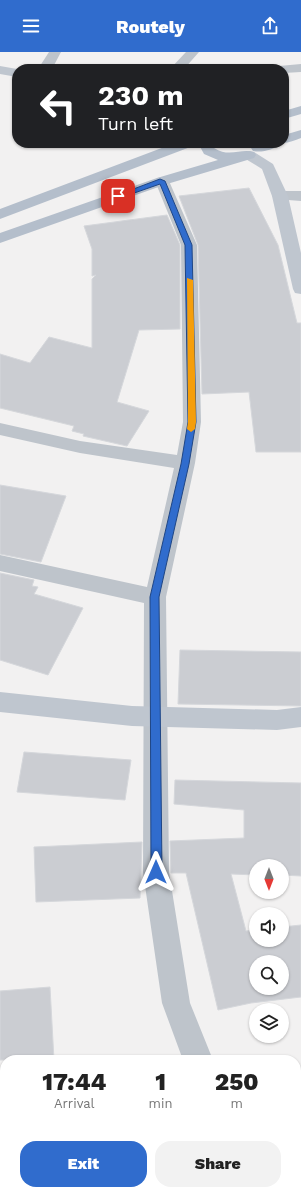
<!DOCTYPE html>
<style>
:root{--surface:#fff;--page:#f2f2f2;--text:#222;--muted:#767676;--accent:#306ccd}
body{margin:0;font-family:"Work Sans",sans-serif;background:var(--page);color:var(--text);height:100vh;display:flex;flex-direction:column;font-size:15px;white-space:nowrap}
*{box-sizing:border-box;margin:0}
p{font-size:13px;color:var(--muted)}
.icon{flex:none;width:22px;height:22px;fill:none;stroke:currentColor;stroke-width:2;stroke-linecap:round;stroke-linejoin:round}
.map{position:relative;flex:1;overflow:hidden}
.panel{position:absolute;left:0px;top:1003px;width:301px;height:140px;display:flex;flex-direction:column;background:var(--surface);border-radius:16px 16px 0 0;box-shadow:0 1px 3px #0004}
.panel>*{flex:none}
.hud{position:absolute;left:12px;top:12px;width:277px;height:84px;border-radius:16px;box-shadow:0 1px 3px #0004;background:#202124;color:#fff;overflow:hidden}
.needle{width:26px;rotate:180deg}
.fabs{position:absolute;left:249px;top:807px;display:grid;gap:8px}
.fabs a{display:grid;place-items:center;width:40px;height:40px;border-radius:50%;background:var(--surface);box-shadow:0 1px 3px #0004;font-size:20px}
.pin{position:absolute;display:grid;place-items:center;width:34px;height:34px;color:#fff;margin:-17px;border-radius:8px;box-shadow:0 2px 6px #0006}
.me{position:absolute;width:44px;margin:-22px;rotate:0deg;stroke-linejoin:round;filter:drop-shadow(0 0 3px #0008)}
.turn{display:flex;align-items:center;gap:14px;height:84px;padding:0 20px;font-size:18px}
.turn .icon{width:52px;height:52px;stroke-width:2.5}
.turn b{display:block;font-size:28px;line-height:34px}
.eta{display:flex;justify-content:space-evenly;align-items:center;height:68px;text-align:center}
.eta b{font-size:24px;font-weight:800;line-height:28px}
.primary-button{display:flex;gap:8px;margin-top:auto;padding:8px 20px}
.primary-button a{flex:1;height:46px;border-radius:16px;background:var(--accent);color:#fff;font-size:16px;font-weight:800;line-height:46px;text-align:center}
.primary-button a+a{background:var(--page);color:var(--text)}
header{display:flex;justify-content:space-between;align-items:center;height:52px;padding:0 20px;background:var(--accent);color:#fff;font-size:18px;font-weight:800}
.map>svg:first-child{display:block}
.building{fill:#cbcdd2;stroke:#d5d7db;fill-rule:evenodd}
.lines{fill:none;stroke-linecap:round;stroke-linejoin:round}
.street{fill:#bec4cb;fill-rule:evenodd}
.secondary{fill:#bfc6cf;fill-rule:evenodd}
.primary{fill:#b4becb;fill-rule:evenodd}
.route{fill:#306ccd;stroke:#1f4685}
.slow{fill:#f59e0b}
</style>
<header><svg class="icon" aria-label="menu" viewBox="0 0 24 24"><path d="M4 6h16M4 12h16M4 18h16"/></svg>Routely<svg class="icon" aria-label="share" viewBox="0 0 24 24"><path d="M12 15V3M7 8l5-5 5 5M5 13v7h14v-7"/></svg></header>
<div class="map">
<svg width="301" height="1143" viewBox="0 0 301 1143">
<rect width="100%" height="100%" fill="#f2f1f1"/>
<path class="building" d="M 249,136 L 278,193 L 297,271 L 301,271 L 301,400 L 256,400 L 249,340 L 202,342 L 198,193 L 179,144 Z
M 167,163 L 180,193 L 180,277 L 139,278 L 117,350 L 149,359 L 127,394 L 83,384 L 84,382 L 72,379 L 74,374 L 0,356 L 0,302 L 30,311 L 49,285 L 92,296 L 92,227 L 96,223 L 92,224 L 92,197 L 84,174 Z
M 0,433 L 66,444 L 41,510 L 0,502 Z
M 0,521 L 34,528 L 32,534 L 38,535 L 34,542 L 83,556 L 48,623 L 0,608 Z
M 180,598 L 301,600 L 301,654 L 178,652 Z
M 24,700 L 131,708 L 125,748 L 17,740 Z
M 175,728 L 301,731 L 301,824 L 282,823 L 282,814 L 256,814 L 256,823 L 231,822 L 246,879 L 256,878 L 256,888 L 282,888 L 282,875 L 301,873 L 301,945 L 251,951 L 218,958 L 186,821 L 171,821 L 170,789 L 244,786 L 244,758 L 174,752 ZM 256,910 L 282,910 L 282,936 L 256,936 Z
M 142,790 L 140,846 L 36,850 L 34,795 Z
M 50,935 L 54,1008 L 0,1008 L 0,939 Z"/>
<g class="lines">
<path class="street" d="M 49,0 L 61,0 L 52,17 L 38,17 Z
M 186,0 L 199,0 L 184,17 L 170,17 Z
M 301,12 L 301,20 L 284,21 L 284,17 L 277,17 L 279,14 Z
M 162,125 L 167,126 L 169,129 L 197,193 L 201,370 L 195,411 L 166,545 L 169,820 L 190,951 L 213,1008 L 183,1008 L 162,951 L 143,820 L 144,551 L 0,519 L 0,503 L 147,535 L 174,416 L 80,401 L 0,383 L 0,371 L 80,389 L 177,403 L 183,370 L 181,193 L 155,129 L 157,126 Z
M 280,139 L 301,139 L 301,149 L 275,147 L 272,144 L 275,141 Z
M 257,1138 L 290,1138 L 292,1143 L 260,1143 Z"/>
<path class="secondary" d="M 0,14 L 17,17 L 17,25 L 0,22 Z
M 249,99 L 254,100 L 273,112 L 288,144 L 301,201 L 301,242 L 295,241 L 293,237 L 272,144 L 262,117 L 244,106 L 242,103 L 244,100 Z
M 0,640 L 132,654 L 277,658 L 301,655 L 301,675 L 277,678 L 132,674 L 0,660 Z"/>
<path class="primary" d="M 301,54 L 301,62 L 284,67 L 284,59 Z
M 301,78 L 301,86 C 295,88 289,91 283,91 L 284,83 Z
M 175,91 L 195,91 L 193,94 L 0,167 L 0,157 Z
M 198,91 L 212,91 L 214,96 C 230,106 240,96 254,100 L 256,103 L 254,106 L 167,132 L 0,191 L 0,181 L 157,126 L 218,108 L 204,102 Z
M 259,91 L 280,91 C 275,98 261,101 253,99 L 251,96 L 253,93 Z"/>
</g>
<path class="route" d="M 160,127 L 165,129 L 192,193 L 196,370 L 189,412 L 159,545 L 162,820 L 160,824 L 156,825 L 153,824 L 151,820 L 150,545 L 181,412 L 188,370 L 185,193 L 160,132 L 120,146 L 115,144 Z"/>
<path class="slow" d="M 187,226 L 193,228 L 196,370 L 195,377 L 191,380 L 187,377 L 188,370 Z"/>
</svg>
<div class="fabs">
<a><svg class="needle" viewBox="-14 -14 28 28"><path d="M0-13l5 13h-10z" fill="#e53935"/><path d="M0 13l5-13h-10z" fill="#767676"/></svg></a>
<a><svg class="icon" aria-label="sound" viewBox="0 0 24 24"><path d="M4 9h4l5-4v14l-5-4H4zM17 9q2 3 0 6"/></svg></a>
<a><svg class="icon" aria-label="search" viewBox="0 0 24 24"><circle cx="10" cy="10" r="6"/><path d="M15 15l6 6"/></svg></a>
<a><svg class="icon" aria-label="layers" viewBox="0 0 24 24"><path d="M12 4l9 5-9 5-9-5zM3 14l9 5 9-5"/></svg></a>
</div>
<div class="pin" style="left:118px;top:144px;background:#d93025"><svg class="icon" aria-label="arrive" viewBox="0 0 24 24"><path d="M6 21V4h12l-3 4 3 4H6"/></svg></div>
<svg class="me" style="left:156px;top:820px" viewBox="-20 -20 40 40"><path d="M0-17L14 15 0 8-14 15z" fill="#306ccd" stroke="#fff" stroke-width="4"/></svg>
<div class="hud">
<div class="turn"><svg class="icon" aria-label="left" viewBox="0 0 24 24"><path d="M17 20v-9H6M10 6l-5 5 5 5"/></svg><div><b>230 m</b>Turn left</div></div>
</div>
<section class="panel">
<div class="eta">
<div><b>17:44</b><p>Arrival</p></div>
<div><b>1</b><p>min</p></div>
<div><b>250</b><p>m</p></div>
</div>
<div class="primary-button"><a>Exit</a><a>Share</a></div>
</section>
</div>
